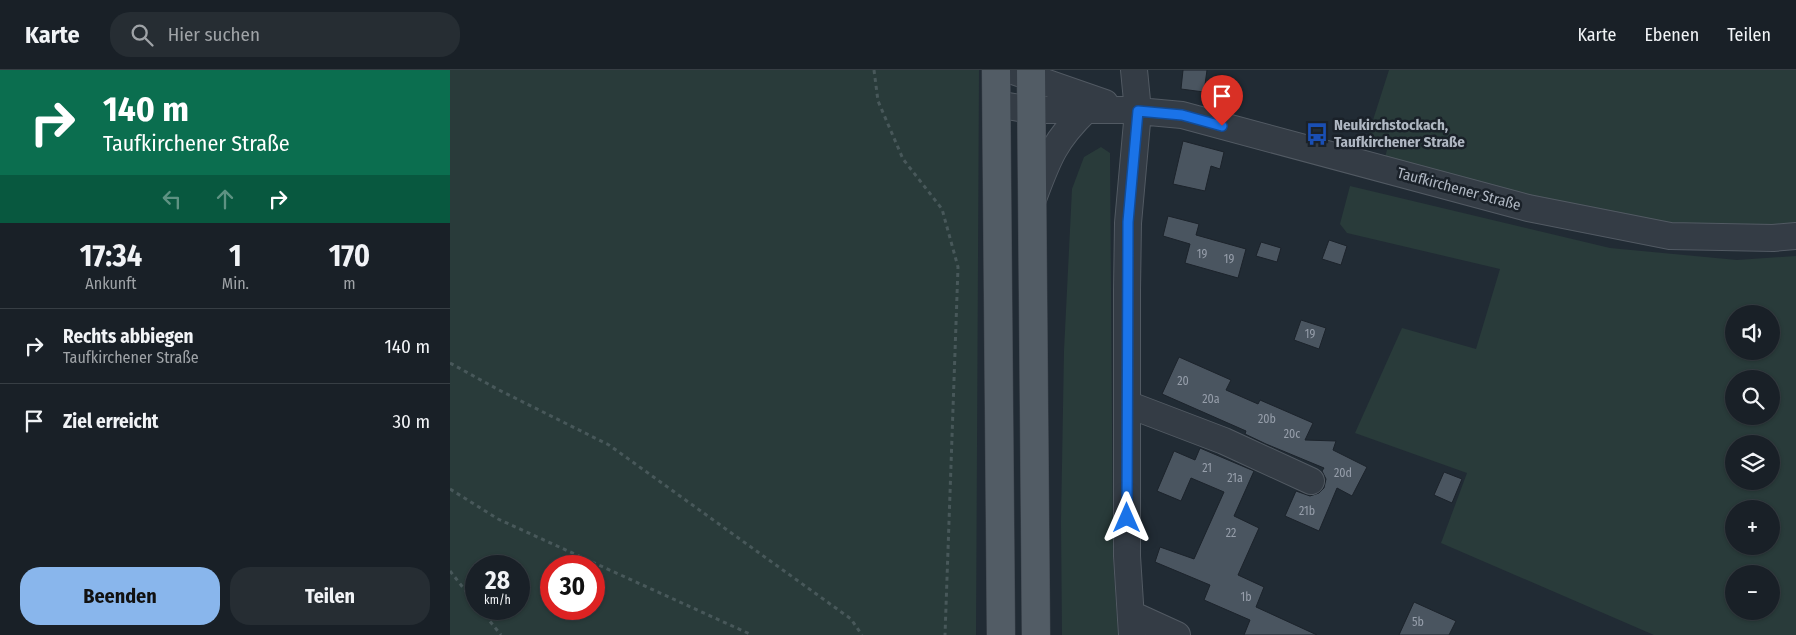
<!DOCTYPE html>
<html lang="de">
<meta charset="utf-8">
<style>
:root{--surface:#192027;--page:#262d33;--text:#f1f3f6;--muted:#9fa3a7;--line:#373e44;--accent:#89b6ec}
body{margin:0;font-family:"Fira Sans Condensed",sans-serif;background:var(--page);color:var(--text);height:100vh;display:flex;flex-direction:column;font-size:19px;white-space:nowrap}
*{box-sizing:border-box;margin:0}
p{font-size:16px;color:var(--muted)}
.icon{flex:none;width:28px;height:28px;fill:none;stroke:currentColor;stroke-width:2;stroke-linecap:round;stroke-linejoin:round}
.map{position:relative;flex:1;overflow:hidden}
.drawer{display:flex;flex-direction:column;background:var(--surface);width:450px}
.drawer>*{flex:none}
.banner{background:#0b6e4f;color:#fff;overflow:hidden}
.controls{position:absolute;left:1275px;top:235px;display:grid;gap:10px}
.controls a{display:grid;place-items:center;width:55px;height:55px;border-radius:50%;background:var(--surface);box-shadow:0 1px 4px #0004,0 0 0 1px var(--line);font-size:25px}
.speed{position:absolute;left:15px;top:485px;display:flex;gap:10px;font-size:25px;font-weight:700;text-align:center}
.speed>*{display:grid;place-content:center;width:65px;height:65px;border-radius:50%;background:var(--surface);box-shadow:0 1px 4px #0004,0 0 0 1px var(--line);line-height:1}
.speed small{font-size:12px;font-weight:400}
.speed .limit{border:8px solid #d22;background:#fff;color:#111}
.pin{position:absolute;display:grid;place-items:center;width:42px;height:42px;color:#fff;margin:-51px -21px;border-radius:50% 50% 50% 0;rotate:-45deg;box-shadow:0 0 5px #0007}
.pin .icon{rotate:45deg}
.me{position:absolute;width:55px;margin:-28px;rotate:0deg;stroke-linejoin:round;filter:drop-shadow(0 0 4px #0008)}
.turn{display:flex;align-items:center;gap:18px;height:105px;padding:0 20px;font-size:22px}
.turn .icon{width:65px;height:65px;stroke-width:2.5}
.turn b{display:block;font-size:35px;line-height:42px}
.lanes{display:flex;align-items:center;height:48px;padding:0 20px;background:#0003;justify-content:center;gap:25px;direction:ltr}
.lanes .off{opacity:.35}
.eta{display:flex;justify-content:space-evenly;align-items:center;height:85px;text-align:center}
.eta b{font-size:30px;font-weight:700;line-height:35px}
.button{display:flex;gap:10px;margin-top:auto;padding:10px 20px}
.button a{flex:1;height:58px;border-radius:20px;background:var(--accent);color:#111;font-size:20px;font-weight:700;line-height:58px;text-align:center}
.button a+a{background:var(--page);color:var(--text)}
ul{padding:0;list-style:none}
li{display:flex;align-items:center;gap:15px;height:75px;padding:0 20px;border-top:1px solid var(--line)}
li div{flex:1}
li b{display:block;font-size:19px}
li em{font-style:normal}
header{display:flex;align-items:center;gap:30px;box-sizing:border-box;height:70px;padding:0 25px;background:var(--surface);border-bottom:1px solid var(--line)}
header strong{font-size:24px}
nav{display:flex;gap:28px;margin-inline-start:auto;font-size:18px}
.search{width:350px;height:45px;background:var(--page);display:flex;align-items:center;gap:12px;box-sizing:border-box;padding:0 18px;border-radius:20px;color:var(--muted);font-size:19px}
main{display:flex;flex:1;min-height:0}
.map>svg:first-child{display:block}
.green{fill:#293b3a;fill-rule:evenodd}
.building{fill:#4a5560;stroke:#1c232b}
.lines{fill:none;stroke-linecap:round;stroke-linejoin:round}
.minor-casing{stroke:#525a63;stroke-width:28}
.major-casing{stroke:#3e454e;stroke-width:29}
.path{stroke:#48585a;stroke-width:3;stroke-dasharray:4 4;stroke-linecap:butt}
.minor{stroke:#343c45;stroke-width:26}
.major{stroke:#525c65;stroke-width:28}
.route-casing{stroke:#114b97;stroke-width:12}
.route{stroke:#1a73e8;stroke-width:9}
.labels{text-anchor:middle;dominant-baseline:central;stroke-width:5;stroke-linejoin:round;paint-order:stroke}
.number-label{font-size:12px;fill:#969eaa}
.poi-label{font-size:15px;font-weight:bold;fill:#afb7c2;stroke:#1a2129;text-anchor:start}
.street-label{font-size:15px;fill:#afb7c2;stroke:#1a2129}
</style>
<header>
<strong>Karte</strong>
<div class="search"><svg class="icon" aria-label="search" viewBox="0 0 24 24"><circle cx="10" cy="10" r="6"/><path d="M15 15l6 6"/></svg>Hier suchen</div>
<nav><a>Karte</a><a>Ebenen</a><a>Teilen</a></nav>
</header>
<main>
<section class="drawer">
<div class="banner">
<div class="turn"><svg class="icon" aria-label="right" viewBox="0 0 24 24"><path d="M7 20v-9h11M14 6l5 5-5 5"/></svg><div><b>140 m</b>Taufkirchener Straße</div></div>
<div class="lanes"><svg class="icon off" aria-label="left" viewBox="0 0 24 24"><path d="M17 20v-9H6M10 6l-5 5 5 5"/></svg><svg class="icon off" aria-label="ahead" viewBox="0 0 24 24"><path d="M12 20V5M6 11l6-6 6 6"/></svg><svg class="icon" aria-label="right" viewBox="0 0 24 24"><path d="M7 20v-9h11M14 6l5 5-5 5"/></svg></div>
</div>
<div class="eta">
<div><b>17:34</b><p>Ankunft</p></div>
<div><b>1</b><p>Min.</p></div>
<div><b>170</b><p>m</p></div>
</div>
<ul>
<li><svg class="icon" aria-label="right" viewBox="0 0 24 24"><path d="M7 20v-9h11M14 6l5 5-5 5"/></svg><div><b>Rechts abbiegen</b><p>Taufkirchener Straße</p></div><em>140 m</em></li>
<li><svg class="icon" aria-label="arrive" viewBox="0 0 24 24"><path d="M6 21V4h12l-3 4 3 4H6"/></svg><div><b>Ziel erreicht</b></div><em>30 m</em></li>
</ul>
<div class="button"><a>Beenden</a><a>Teilen</a></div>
</section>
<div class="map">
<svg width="1346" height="565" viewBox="0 0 1346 565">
<rect width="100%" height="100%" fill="#212b34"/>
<path class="green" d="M 0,0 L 529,0 L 526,565 L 0,565 ZM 26,496 L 69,496 L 69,539 L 26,539 ZM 101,496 L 144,496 L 144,539 L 101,539 Z
M 939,0 L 1346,0 L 1346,157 L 1227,157 L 933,95 L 937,80 L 915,75 Z
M 651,77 L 660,83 L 663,488 L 668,565 L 612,565 L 611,452 L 614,281 L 622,119 L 634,87 Z
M 900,116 L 1160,178 L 1287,190 L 1346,186 L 1346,565 L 1204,565 L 991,473 L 1017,403 L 905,363 L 952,258 L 1026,279 L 1050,199 L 897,163 L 890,154 ZM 1284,244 L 1321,244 L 1321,281 L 1284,281 ZM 1284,309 L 1321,309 L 1321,346 L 1284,346 ZM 1284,374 L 1321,374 L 1321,411 L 1284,411 ZM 1284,439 L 1321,439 L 1321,476 L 1284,476 ZM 1284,504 L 1321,504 L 1321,541 L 1284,541 Z"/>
<path class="building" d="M 733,0 L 757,0 L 754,22 L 731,19 Z
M 733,71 L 774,82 L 770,99 L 761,96 L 755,121 L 723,114 Z
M 718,146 L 749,154 L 746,165 L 796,179 L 788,208 L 735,193 L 740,174 L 713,166 Z
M 879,170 L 897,176 L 891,195 L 872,189 Z
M 811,172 L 831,178 L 827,192 L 806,186 Z
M 851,250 L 876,258 L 869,279 L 844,270 Z
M 729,287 L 781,310 L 776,320 L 808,334 L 810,330 L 863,353 L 855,370 L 886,371 L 883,380 L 917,397 L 902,426 L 887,418 L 869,461 L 835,446 L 846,421 L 860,426 L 869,423 L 874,418 L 876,409 L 872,401 L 874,398 L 816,374 L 795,364 L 796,361 L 712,324 Z
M 750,378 L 804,401 L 784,446 L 809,458 L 788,505 L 814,517 L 806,537 L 867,565 L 794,565 L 800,550 L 754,530 L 760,515 L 705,492 L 710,477 L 744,489 L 774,422 L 741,408 L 731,431 L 707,421 L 724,381 L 745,390 Z
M 994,402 L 1012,409 L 1002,433 L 984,425 Z
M 964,532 L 1006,551 L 999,565 L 949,565 Z"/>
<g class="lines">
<defs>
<path id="minor" d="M 560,0 L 655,33
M 546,34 L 581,40 L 677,40 L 732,45 L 1078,138 L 1220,166 L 1323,168 L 1346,166
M 583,129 C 598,89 604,71 636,40
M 677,334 L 774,371 L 861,411
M 681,544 L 727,565
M 682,565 L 677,486 L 677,220 L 678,153 L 688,41 L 684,0"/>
<path id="major" d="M 546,0 L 551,565
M 581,0 L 586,565"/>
</defs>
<use href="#minor" class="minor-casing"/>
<use href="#major" class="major-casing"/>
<path class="path" d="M 424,0 L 428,31 L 453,89 L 492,139 L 508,197 L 495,565
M 0,293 L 49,320 L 159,375 L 401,549 L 412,565
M 0,419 L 48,449 L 302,565
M 0,501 L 26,534
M 30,539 L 51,565"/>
<use href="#minor" class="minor"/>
<use href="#major" class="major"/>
</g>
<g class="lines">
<defs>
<path id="route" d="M 677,448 L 678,152 L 688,41 L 732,45 L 772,56"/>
</defs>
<use href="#route" class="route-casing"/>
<use href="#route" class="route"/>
</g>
<defs>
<symbol id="bus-bare" viewBox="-9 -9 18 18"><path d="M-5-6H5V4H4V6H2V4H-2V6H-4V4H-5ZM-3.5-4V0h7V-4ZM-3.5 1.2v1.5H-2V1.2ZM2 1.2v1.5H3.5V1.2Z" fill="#1a4fb4" stroke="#1a2129" stroke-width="2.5" paint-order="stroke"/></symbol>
</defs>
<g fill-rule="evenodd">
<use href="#bus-bare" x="851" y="48" width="32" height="32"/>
</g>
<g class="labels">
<g class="number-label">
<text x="752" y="184">19</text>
<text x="779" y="189">19</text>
<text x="860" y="264">19</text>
<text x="733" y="311">20</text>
<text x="761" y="329">20a</text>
<text x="817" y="349">20b</text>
<text x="842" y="364">20c</text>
<text x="757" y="398">21</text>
<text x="893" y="403">20d</text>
<text x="785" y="408">21a</text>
<text x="857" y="441">21b</text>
<text x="781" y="463">22</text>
<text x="796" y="527">1b</text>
<text x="968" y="552">5b</text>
</g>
<g class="poi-label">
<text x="884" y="55">Neukirchstockach,<tspan x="884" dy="17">Taufkirchener Straße</tspan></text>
</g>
<g class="street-label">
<text transform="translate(1009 119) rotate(15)">Taufkirchener Straße</text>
</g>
</g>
</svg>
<div class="controls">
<a><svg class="icon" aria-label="sound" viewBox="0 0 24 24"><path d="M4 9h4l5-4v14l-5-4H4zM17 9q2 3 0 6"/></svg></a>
<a><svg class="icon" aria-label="search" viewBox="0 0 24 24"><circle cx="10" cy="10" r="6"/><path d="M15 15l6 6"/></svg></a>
<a><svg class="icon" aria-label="layers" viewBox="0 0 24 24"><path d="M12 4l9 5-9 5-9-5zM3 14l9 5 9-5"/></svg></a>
<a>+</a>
<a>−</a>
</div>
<div class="speed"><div>28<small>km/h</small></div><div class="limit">30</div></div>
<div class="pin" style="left:772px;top:56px;background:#d93025"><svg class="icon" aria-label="arrive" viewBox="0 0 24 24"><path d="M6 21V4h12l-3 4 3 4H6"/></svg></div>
<svg class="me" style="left:677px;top:448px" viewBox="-20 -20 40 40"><path d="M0-17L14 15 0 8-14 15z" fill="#1a73e8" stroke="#fff" stroke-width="4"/></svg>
</div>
</main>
